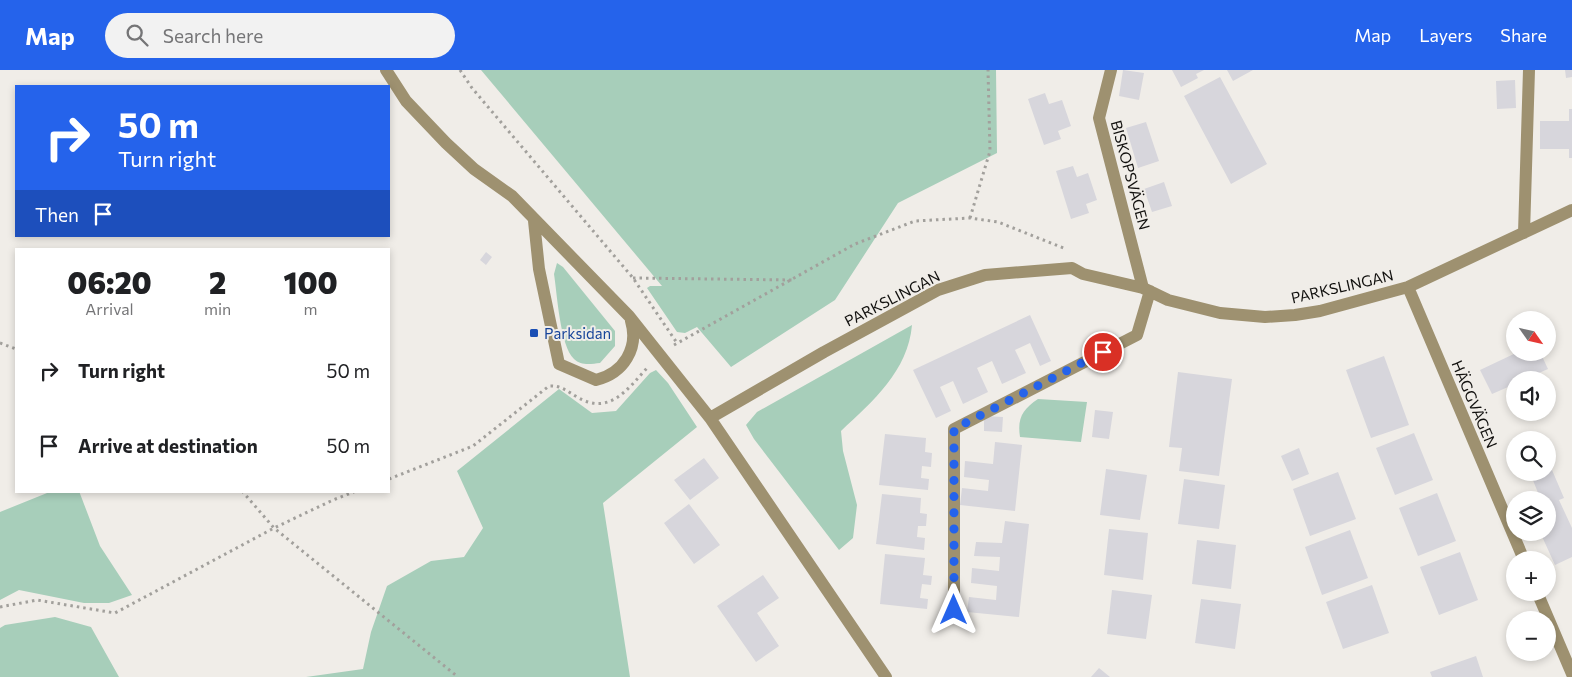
<!DOCTYPE html>
<meta charset="utf-8">
<style>
:root{--surface:#fff;--page:#f2f2f2;--text:#202124;--muted:#757577;--accent:#2563eb}
body{margin:0;font-family:Commissioner,sans-serif;background:var(--page);color:var(--text);height:100vh;display:flex;flex-direction:column;font-size:19px;white-space:nowrap}
*{box-sizing:border-box;margin:0}
p{font-size:16px;color:var(--muted)}
.icon{flex:none;width:28px;height:28px;fill:none;stroke:currentColor;stroke-width:2;stroke-linecap:round;stroke-linejoin:round}
.map{position:relative;flex:1;overflow:hidden}
.sheet{position:absolute;left:15px;top:178px;width:375px;height:245px;display:flex;flex-direction:column;background:var(--surface);border-radius:0px;box-shadow:0 2px 8px #0003}
.sheet>*{flex:none}
.top-card{position:absolute;left:15px;top:15px;width:375px;height:152px;border-radius:0px;box-shadow:0 2px 8px #0003;background:#2563eb;color:#fff;overflow:hidden}
.needle{width:32px;rotate:124deg}
.buttons{position:absolute;left:1506px;top:241px;display:grid;gap:10px}
.buttons a{display:grid;place-items:center;width:50px;height:50px;border-radius:50%;background:var(--surface);box-shadow:0 2px 8px #0003;font-size:25px}
.pin{position:absolute;display:grid;place-items:center;width:42px;height:42px;color:#fff;margin:-21px;border:2px solid #fff;border-radius:50%;box-shadow:0 1px 5px #0007}
.me{position:absolute;width:55px;margin:-28px;rotate:0deg;stroke-linejoin:round;filter:drop-shadow(0 0 4px #0008)}
.turn{display:flex;align-items:center;gap:18px;height:105px;padding:0 20px;font-size:22px}
.turn .icon{width:65px;height:65px;stroke-width:2.5}
.turn b{display:block;font-size:35px;line-height:42px}
.then{display:flex;align-items:center;height:48px;padding:0 20px;background:#0003;gap:10px;font-size:19px}
.eta{display:flex;justify-content:space-evenly;align-items:center;height:85px;text-align:center}
.eta b{font-size:30px;font-weight:800;line-height:35px}
ul{padding:0;list-style:none}
li{display:flex;align-items:center;gap:15px;height:75px;padding:0 20px}
li div{flex:1}
li b{display:block;font-size:19px}
li em{font-style:normal}
header{display:flex;align-items:center;gap:30px;box-sizing:border-box;height:70px;padding:0 25px;background:var(--accent);color:#fff}
header strong{font-size:24px}
nav{display:flex;gap:28px;margin-inline-start:auto;font-size:18px}
.search{width:350px;height:45px;background:var(--page);display:flex;align-items:center;gap:12px;box-sizing:border-box;padding:0 18px;border-radius:28px;color:var(--muted);font-size:19px}
.map>svg:first-child{display:block}
.green{fill:#a7ceba}
.building{fill:#d7d6dc}
.lines{fill:none;stroke-linecap:round;stroke-linejoin:round}
.path{stroke:#a2a09c;stroke-width:3;stroke-dasharray:2.5 4;stroke-linecap:butt}
.minor{stroke:#9e9170;stroke-width:12}
.route{stroke:#2563eb;stroke-width:9;stroke-dasharray:0 16.2}
.transit-dot{fill:#1a4fb4;stroke:#f0ede8;stroke-width:2}
.labels{text-anchor:middle;dominant-baseline:central;stroke-width:4;stroke-linejoin:round;paint-order:stroke}
.street-label{font-size:15px;fill:#11100e;stroke:#f0ede8}
.transit-label{font-size:15px;fill:#164399;stroke:#f0ede8;text-anchor:start}
</style>
<header>
<strong>Map</strong>
<div class="search"><svg class="icon" aria-label="search" viewBox="0 0 24 24"><circle cx="10" cy="10" r="6"/><path d="M15 15l6 6"/></svg>Search here</div>
<nav><a>Map</a><a>Layers</a><a>Share</a></nav>
</header>
<div class="map">
<svg width="1572" height="607" viewBox="0 0 1572 607">
<rect width="100%" height="100%" fill="#f0ede8"/>
<path class="green" d="M 481,0 L 996,0 L 997,83 L 898,133 L 835,230 L 731,297 L 697,257 L 685,263 L 677,262 L 647,218 L 650,216 L 662,216 Z
M 557,193 L 563,197 L 615,261 L 615,276 L 600,293 C 591,294 581,296 574,289 C 560,276 557,223 554,204 Z
M 912,255 C 908,301 873,331 841,361 L 843,381 L 857,435 L 853,468 L 839,480 L 754,369 L 746,355 L 757,342 Z
M 656,300 L 668,313 L 697,357 L 603,433 L 630,607 L 306,607 L 363,599 L 371,562 L 387,516 L 431,491 L 464,487 L 483,458 L 457,401 L 559,319 L 592,343 L 616,341 L 650,303 Z
M 1038,329 L 1087,332 L 1081,372 L 1020,367 C 1017,348 1023,339 1038,329 Z
M 52,421 L 79,421 L 100,476 L 132,525 L 109,533 L 84,533 L 19,520 L 0,530 L 0,442 Z
M 55,547 L 91,557 L 119,607 L 0,607 L 0,558 L 5,555 Z"/>
<path class="building" d="M 1123,0 L 1144,3 L 1139,30 L 1119,26 Z
M 1172,0 L 1204,0 L 1196,4 L 1198,8 L 1181,17 Z
M 1227,0 L 1253,0 L 1233,11 Z
M 1565,0 L 1572,0 L 1572,7 L 1566,8 Z
M 1220,7 L 1267,94 L 1231,114 L 1184,26 Z
M 1515,10 L 1516,38 L 1497,39 L 1496,11 Z
M 1045,23 L 1049,34 L 1062,30 L 1071,56 L 1058,61 L 1061,69 L 1044,75 L 1028,29 Z
M 1569,39 L 1572,39 L 1572,88 L 1569,88 L 1569,79 L 1540,79 L 1540,51 L 1569,51 Z
M 1146,52 L 1159,91 L 1138,98 L 1126,58 Z
M 1073,96 L 1077,107 L 1088,103 L 1097,130 L 1086,134 L 1089,143 L 1071,149 L 1056,101 Z
M 1164,112 L 1172,136 L 1152,142 L 1144,119 Z
M 486,182 L 492,187 L 486,195 L 480,190 Z
M 1030,245 L 1051,291 L 1040,296 L 1030,273 L 1015,280 L 1026,303 L 1002,314 L 992,291 L 977,298 L 988,322 L 963,334 L 953,311 L 940,317 L 951,341 L 936,348 L 913,300 Z
M 1518,282 L 1540,282 L 1548,299 L 1523,310 L 1515,310 L 1515,314 L 1492,324 L 1480,300 Z
M 1384,286 L 1409,355 L 1371,368 L 1346,300 Z
M 1178,302 L 1232,309 L 1219,406 L 1179,401 L 1182,378 L 1169,377 Z
M 1095,340 L 1113,342 L 1109,369 L 1092,367 Z
M 984,346 L 1003,347 L 1002,362 L 984,361 Z
M 1414,363 L 1433,410 L 1395,425 L 1376,378 Z
M 885,364 L 926,368 L 925,382 L 932,383 L 931,397 L 922,396 L 921,408 L 929,409 L 928,420 L 879,415 Z
M 995,372 L 1022,375 L 1015,441 L 960,435 L 962,418 L 988,421 L 989,410 L 964,407 L 965,391 L 993,394 Z
M 1299,378 L 1309,404 L 1292,411 L 1281,386 Z
M 704,388 L 719,408 L 690,430 L 674,410 Z
M 1106,399 L 1147,405 L 1140,450 L 1100,445 Z
M 1552,400 L 1564,428 L 1559,430 L 1572,458 L 1572,487 L 1555,495 L 1540,462 L 1548,462 L 1548,430 L 1541,430 L 1532,408 Z
M 1338,402 L 1356,449 L 1310,466 L 1293,419 Z
M 1184,409 L 1225,415 L 1219,459 L 1178,454 Z
M 1437,423 L 1456,471 L 1418,486 L 1399,438 Z
M 882,424 L 921,428 L 920,443 L 927,444 L 926,456 L 918,456 L 917,467 L 925,468 L 924,480 L 876,474 Z
M 689,434 L 720,475 L 694,494 L 664,453 Z
M 1005,451 L 1029,454 L 1019,547 L 967,542 L 969,527 L 996,530 L 997,516 L 971,513 L 972,498 L 999,501 L 1000,487 L 974,486 L 976,472 L 1002,473 Z
M 1109,459 L 1148,463 L 1143,510 L 1104,505 Z
M 1350,460 L 1368,508 L 1322,525 L 1305,477 Z
M 1197,470 L 1236,475 L 1231,519 L 1192,514 Z
M 1460,482 L 1478,530 L 1439,545 L 1420,497 Z
M 885,484 L 925,488 L 923,505 L 932,506 L 931,515 L 922,514 L 920,528 L 928,529 L 927,539 L 880,534 Z
M 763,505 L 779,528 L 757,543 L 779,576 L 756,592 L 717,536 Z
M 1372,515 L 1389,563 L 1343,579 L 1326,532 Z
M 1112,520 L 1152,525 L 1146,569 L 1107,564 Z
M 1201,529 L 1241,534 L 1235,579 L 1195,573 Z
M 1476,586 L 1483,607 L 1432,607 L 1430,602 Z
M 1099,598 L 1110,607 L 1091,607 Z"/>
<g class="lines">
<path class="path" d="M 460,0 L 472,18 L 633,208 L 677,273
M 970,148 L 990,81 L 988,0
M 633,208 L 793,210
M 0,273 L 16,279
M 674,275 L 855,174 L 915,151 L 970,148 L 998,152 L 1066,179
M 389,409 L 473,376 L 549,316 C 560,315 567,321 577,327 C 609,346 627,320 647,298
M 242,421 L 274,458 L 458,607
M 0,537 L 37,530 L 115,543 L 274,458 L 333,430 L 356,421"/>
<path class="minor" d="M 386,0 L 406,31 L 446,73 L 474,99 L 512,126 L 629,246 L 710,348 L 886,607
M 1111,0 L 1099,48 L 1143,218
M 534,151 L 539,199 L 559,294 L 596,310 C 624,303 639,278 631,251
M 1524,163 L 1529,0
M 1408,217 L 1524,490
M 710,348 L 824,282 L 938,220 L 985,205 L 1072,198 L 1083,204 L 1143,218 L 1168,230 L 1220,243 L 1265,247 L 1295,245 L 1320,241 L 1408,217 L 1572,140
M 1537,522 L 1572,604
M 954,540 L 954,359 L 1137,265 L 1150,221"/>
</g>
<g class="lines">
<path class="route" d="M 954,540 L 954,359 L 1103,282"/>
</g>
<rect class="transit-dot" x="529" y="258" width="10" height="10" rx="2.5"/>
<g class="labels">
<g class="street-label">
<text transform="translate(1131 105) rotate(75)">BISKOPSVÄGEN</text>
<text transform="translate(1342 216) rotate(-13)">PARKSLINGAN</text>
<text transform="translate(892 228) rotate(-27)">PARKSLINGAN</text>
<text transform="translate(1475 334) rotate(67)">HÄGGVÄGEN</text>
</g>
<g class="transit-label">
<text x="544" y="263">Parksidan</text>
</g>
</g>
</svg>
<div class="buttons">
<a><svg class="needle" viewBox="-14 -14 28 28"><path d="M0-13l5 13h-10z" fill="#e53935"/><path d="M0 13l5-13h-10z" fill="#757577"/></svg></a>
<a><svg class="icon" aria-label="sound" viewBox="0 0 24 24"><path d="M4 9h4l5-4v14l-5-4H4zM17 9q2 3 0 6"/></svg></a>
<a><svg class="icon" aria-label="search" viewBox="0 0 24 24"><circle cx="10" cy="10" r="6"/><path d="M15 15l6 6"/></svg></a>
<a><svg class="icon" aria-label="layers" viewBox="0 0 24 24"><path d="M12 4l9 5-9 5-9-5zM3 14l9 5 9-5"/></svg></a>
<a>+</a>
<a>−</a>
</div>
<div class="pin" style="left:1103px;top:282px;background:#d93025"><svg class="icon" aria-label="arrive" viewBox="0 0 24 24"><path d="M6 21V4h12l-3 4 3 4H6"/></svg></div>
<svg class="me" style="left:954px;top:540px" viewBox="-20 -20 40 40"><path d="M0-17L14 15 0 8-14 15z" fill="#2563eb" stroke="#fff" stroke-width="4"/></svg>
<div class="top-card">
<div class="turn"><svg class="icon" aria-label="right" viewBox="0 0 24 24"><path d="M7 20v-9h11M14 6l5 5-5 5"/></svg><div><b>50 m</b>Turn right</div></div>
<div class="then">Then<svg class="icon" aria-label="arrive" viewBox="0 0 24 24"><path d="M6 21V4h12l-3 4 3 4H6"/></svg></div>
</div>
<section class="sheet">
<div class="eta">
<div><b>06:20</b><p>Arrival</p></div>
<div><b>2</b><p>min</p></div>
<div><b>100</b><p>m</p></div>
</div>
<ul>
<li><svg class="icon" aria-label="right" viewBox="0 0 24 24"><path d="M7 20v-9h11M14 6l5 5-5 5"/></svg><div><b>Turn right</b></div><em>50 m</em></li>
<li><svg class="icon" aria-label="arrive" viewBox="0 0 24 24"><path d="M6 21V4h12l-3 4 3 4H6"/></svg><div><b>Arrive at destination</b></div><em>50 m</em></li>
</ul>
</section>
</div>
